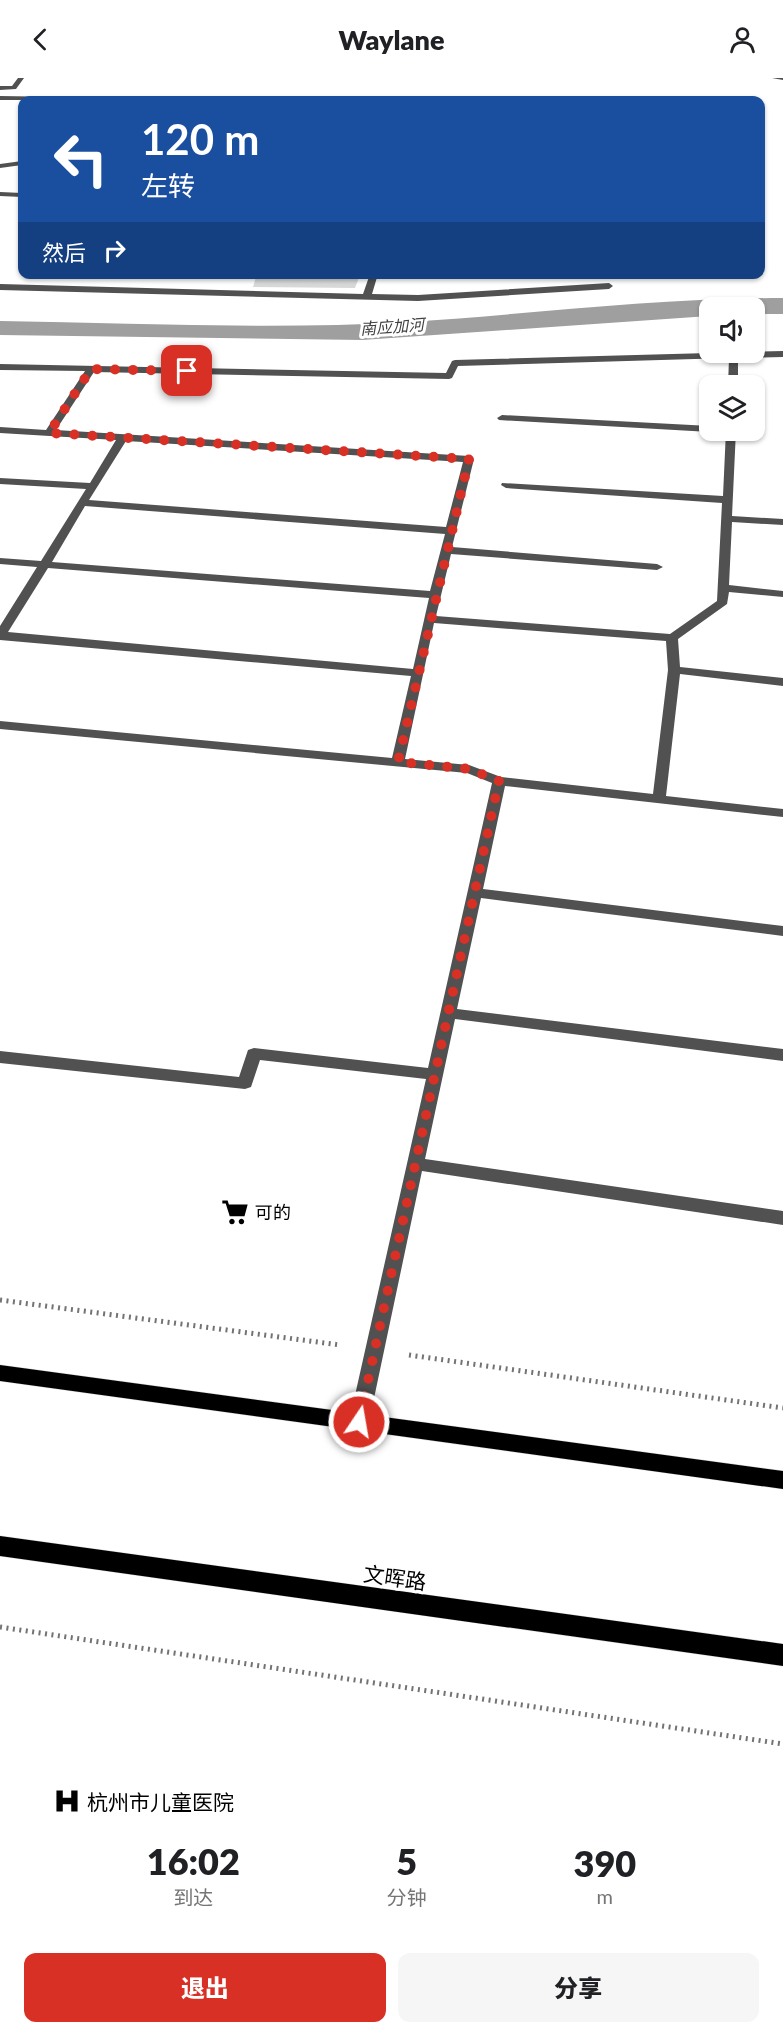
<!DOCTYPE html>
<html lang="zh">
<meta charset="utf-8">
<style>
:root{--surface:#fff;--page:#f6f6f6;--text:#202124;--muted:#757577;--accent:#d93025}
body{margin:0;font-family:Lato,"Noto Sans SC",sans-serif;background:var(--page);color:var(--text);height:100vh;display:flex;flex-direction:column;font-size:22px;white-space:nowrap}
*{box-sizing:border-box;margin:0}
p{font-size:20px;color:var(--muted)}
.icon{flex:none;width:33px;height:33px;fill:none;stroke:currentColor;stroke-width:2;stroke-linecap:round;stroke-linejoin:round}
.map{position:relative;height:1746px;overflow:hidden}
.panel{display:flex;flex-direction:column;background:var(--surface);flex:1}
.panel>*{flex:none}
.banner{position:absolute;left:18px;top:18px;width:747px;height:183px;border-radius:12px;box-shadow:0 2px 4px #0004;background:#1a4fa0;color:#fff;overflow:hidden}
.controls{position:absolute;left:699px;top:219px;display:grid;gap:12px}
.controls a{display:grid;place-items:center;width:66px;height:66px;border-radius:12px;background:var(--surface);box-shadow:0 2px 4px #0004;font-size:30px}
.pin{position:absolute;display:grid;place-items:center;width:51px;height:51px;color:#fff;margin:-26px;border-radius:12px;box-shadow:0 3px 9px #0006}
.me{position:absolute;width:66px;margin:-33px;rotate:12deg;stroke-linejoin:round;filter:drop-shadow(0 0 4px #0008)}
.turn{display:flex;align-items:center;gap:21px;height:126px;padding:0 24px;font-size:27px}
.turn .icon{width:78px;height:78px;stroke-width:2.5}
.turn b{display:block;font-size:42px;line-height:51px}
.then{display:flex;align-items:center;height:57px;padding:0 24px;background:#0003;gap:12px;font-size:22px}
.eta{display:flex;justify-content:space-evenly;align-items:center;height:102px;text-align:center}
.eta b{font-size:36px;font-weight:800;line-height:42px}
.button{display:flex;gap:12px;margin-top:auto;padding:12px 24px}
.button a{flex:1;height:69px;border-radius:12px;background:var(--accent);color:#fff;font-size:24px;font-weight:800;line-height:69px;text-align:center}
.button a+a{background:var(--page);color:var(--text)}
header{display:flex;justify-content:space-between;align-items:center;height:78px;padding:0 24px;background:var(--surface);font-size:27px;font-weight:800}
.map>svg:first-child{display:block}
.green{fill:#d8d8d8}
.water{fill:#9f9f9f}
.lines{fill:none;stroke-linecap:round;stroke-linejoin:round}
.major-casing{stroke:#dbdbdb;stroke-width:1}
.path{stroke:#737373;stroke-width:5;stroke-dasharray:2 4.5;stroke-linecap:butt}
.minor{fill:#515151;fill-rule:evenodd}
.major{fill:#000;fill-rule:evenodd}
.route{stroke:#d93025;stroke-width:10;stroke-dasharray:0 18}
.labels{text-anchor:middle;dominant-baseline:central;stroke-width:6;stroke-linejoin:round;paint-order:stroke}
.far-water-label{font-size:16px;font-style:italic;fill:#404040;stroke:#fff}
.poi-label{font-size:18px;fill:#000;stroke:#fff;text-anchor:start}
.near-street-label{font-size:21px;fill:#000;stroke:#fff}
.near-poi-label{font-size:21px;fill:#000;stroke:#fff;text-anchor:start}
</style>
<header><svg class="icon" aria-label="back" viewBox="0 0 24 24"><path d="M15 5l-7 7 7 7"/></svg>Waylane<svg class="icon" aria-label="person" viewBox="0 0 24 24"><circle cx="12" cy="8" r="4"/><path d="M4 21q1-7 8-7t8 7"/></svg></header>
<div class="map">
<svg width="783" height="1746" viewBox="0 0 783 1746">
<rect width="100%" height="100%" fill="#fff"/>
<path class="green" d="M 230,196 L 360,196 L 360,197 L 355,210 L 253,209 L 256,199 L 229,199 Z"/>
<path class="water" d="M 783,220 L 783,236 L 755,236 L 754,230 L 710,230 L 709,238 L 362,262 L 0,257 L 0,243 C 136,245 272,252 408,244 C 533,236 657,220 783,220 Z"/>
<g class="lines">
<defs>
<path id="major" d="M 0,1287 L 783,1393 L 783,1411 L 0,1303 Z
M 0,1458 L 783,1566 L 783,1588 L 0,1478 Z"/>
</defs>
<use href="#major" class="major-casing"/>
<path class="path" d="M 0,1222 L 340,1267
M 409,1277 L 783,1330
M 0,1549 L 783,1666"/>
<path class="minor" d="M 18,0 L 24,0 L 16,11 L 0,12 L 0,8 L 12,8 Z
M 772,0 L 783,0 L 783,2 Z
M 0,18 L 134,20 L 137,22 L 0,22 Z
M 22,83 L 22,87 L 0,90 L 0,86 Z
M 0,114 L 22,115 L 22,119 L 0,118 Z
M 370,196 L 378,196 L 372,216 L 418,217 L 609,205 L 613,208 L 609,211 L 418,223 L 0,212 L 0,206 L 363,216 Z
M 783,273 L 783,279 L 738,280 L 738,308 L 728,308 L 729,280 L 458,288 L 452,300 L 449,301 L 94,294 L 56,352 L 469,378 L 474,381 L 452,469 L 657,486 L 663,489 L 657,492 L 451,476 L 436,538 L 670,556 L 717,523 L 722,425 L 506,410 L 501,407 L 502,405 L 723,418 L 726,352 L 736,352 L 732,438 L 783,441 L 783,447 L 732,444 L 729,507 L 783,513 L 783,519 L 729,514 L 727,526 L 678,561 L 680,589 L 783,600 L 783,608 L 680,596 L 666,718 L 783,731 L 783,739 L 505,708 L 483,811 L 783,848 L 783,858 L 481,820 L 457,931 L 783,971 L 783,983 L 455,941 L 425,1081 L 783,1133 L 783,1147 L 422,1093 L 369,1344 L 366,1350 L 359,1352 L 352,1350 L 349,1344 L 426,1001 L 260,982 L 251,1009 L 245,1011 L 0,985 L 0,973 L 239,999 L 248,972 L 254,970 L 428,990 L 492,705 L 467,695 L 0,651 L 0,643 L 392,680 L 411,598 L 0,562 L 0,548 L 37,489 L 0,486 L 0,480 L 41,483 L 86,411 L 0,406 L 0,400 L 90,405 L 116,362 L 0,355 L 0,349 L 46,352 L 85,293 L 0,292 L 0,286 L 446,295 L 452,283 L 455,282 ZM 126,363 L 463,384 L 446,449 L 89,422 ZM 85,428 L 445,456 L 430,513 L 52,484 ZM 48,490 L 429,520 L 413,591 L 8,554 ZM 434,545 L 666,563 L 668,592 L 653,716 L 501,699 L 469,687 L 405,681 Z
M 502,337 L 710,348 L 710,352 L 714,352 L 710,354 L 499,342 L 497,340 Z"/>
<use href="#major" class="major"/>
</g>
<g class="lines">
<path class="route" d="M 187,293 L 91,291 L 49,355 L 469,381 L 398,684 L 469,691 L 499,703 L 359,1344"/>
</g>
<defs>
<symbol id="supermarket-bare" viewBox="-9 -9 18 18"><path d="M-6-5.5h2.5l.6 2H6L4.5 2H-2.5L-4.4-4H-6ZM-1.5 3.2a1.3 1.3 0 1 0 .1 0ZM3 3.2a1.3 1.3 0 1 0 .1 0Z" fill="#000" stroke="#fff" stroke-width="2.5" paint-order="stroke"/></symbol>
<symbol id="hospital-bare" viewBox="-9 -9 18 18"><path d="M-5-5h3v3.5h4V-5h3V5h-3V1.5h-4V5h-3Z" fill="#000" stroke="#fff" stroke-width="2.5" paint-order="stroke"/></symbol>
</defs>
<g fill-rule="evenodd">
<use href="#supermarket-bare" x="216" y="1115" width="38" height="38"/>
<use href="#hospital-bare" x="48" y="1704" width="38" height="38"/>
</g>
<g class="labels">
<g class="far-water-label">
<text transform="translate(392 248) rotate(-4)">南应加河</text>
</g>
<g class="poi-label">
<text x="255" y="1134">可的</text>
</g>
<g class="near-street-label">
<text transform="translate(395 1499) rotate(8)">文晖路</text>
</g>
<g class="near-poi-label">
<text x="87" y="1723">杭州市儿童医院</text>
</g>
</g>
</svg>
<div class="controls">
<a><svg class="icon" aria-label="sound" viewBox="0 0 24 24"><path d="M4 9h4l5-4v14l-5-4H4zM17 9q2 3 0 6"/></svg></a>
<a><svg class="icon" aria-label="layers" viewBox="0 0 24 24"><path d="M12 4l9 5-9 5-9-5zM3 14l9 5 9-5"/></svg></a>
</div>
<div class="pin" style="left:187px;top:293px;background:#d93025"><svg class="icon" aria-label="arrive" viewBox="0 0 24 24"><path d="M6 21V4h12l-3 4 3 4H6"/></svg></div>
<svg class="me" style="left:359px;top:1344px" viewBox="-20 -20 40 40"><circle r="17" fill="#d93025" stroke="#fff" stroke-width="3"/><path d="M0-11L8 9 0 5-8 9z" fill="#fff"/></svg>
<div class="banner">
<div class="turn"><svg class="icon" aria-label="left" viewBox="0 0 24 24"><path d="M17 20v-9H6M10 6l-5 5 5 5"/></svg><div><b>120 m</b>左转</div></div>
<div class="then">然后<svg class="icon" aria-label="right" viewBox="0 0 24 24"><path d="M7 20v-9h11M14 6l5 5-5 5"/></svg></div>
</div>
</div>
<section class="panel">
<div class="eta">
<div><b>16:02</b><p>到达</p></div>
<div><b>5</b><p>分钟</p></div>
<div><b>390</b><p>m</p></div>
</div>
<div class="button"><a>退出</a><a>分享</a></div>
</section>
